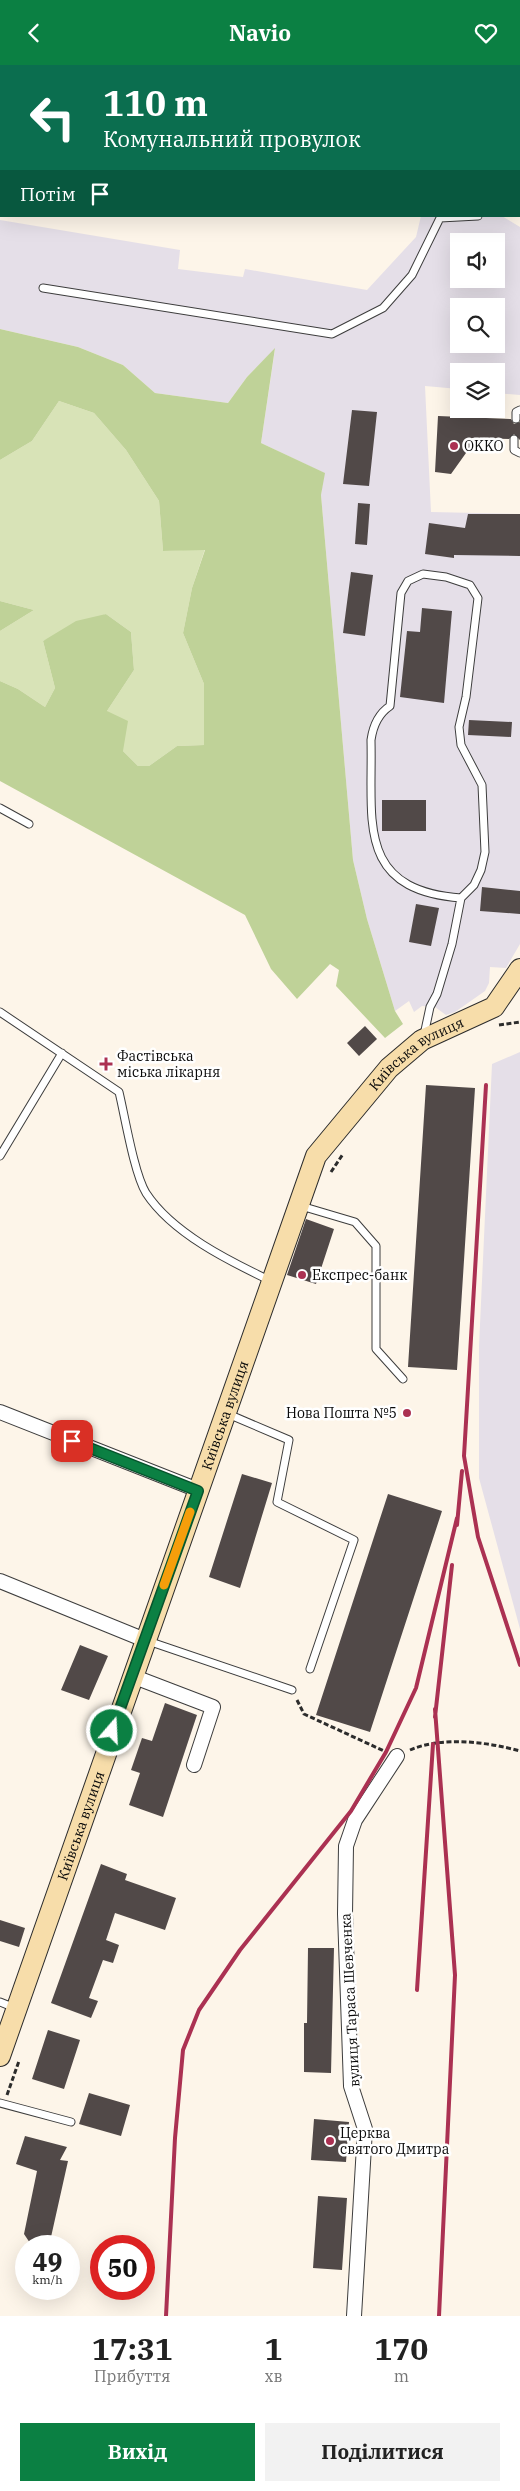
<!DOCTYPE html>
<html lang="uk">
<meta charset="utf-8">
<style>
:root{--surface:#fff;--page:#f2f2f2;--text:#222;--muted:#767676;--accent:#0b8043}
body{margin:0;font-family:"IBM Plex Serif",serif;background:var(--page);color:var(--text);height:100vh;display:flex;flex-direction:column;font-size:19px;white-space:nowrap}
*{box-sizing:border-box;margin:0}
p{font-size:16px;color:var(--muted)}
.icon{flex:none;width:28px;height:28px;fill:none;stroke:currentColor;stroke-width:2;stroke-linecap:round;stroke-linejoin:round}
.map{position:relative;height:2251px;overflow:hidden}
.sheet{display:flex;flex-direction:column;background:var(--surface);flex:1}
.sheet>*{flex:none}
.top-card{position:absolute;left:0px;top:0px;width:520px;height:152px;box-shadow:0 5px 20px #0002;background:#0b6e4f;color:#fff;overflow:hidden}
.controls{position:absolute;left:450px;top:168px;display:grid;gap:10px}
.controls a{display:grid;place-items:center;width:55px;height:55px;border-radius:0px;background:var(--surface);box-shadow:0 5px 20px #0002;font-size:25px}
.speed{position:absolute;left:15px;top:2170px;display:flex;gap:10px;font-size:25px;font-weight:700;text-align:center}
.speed>*{display:grid;place-content:center;width:65px;height:65px;border-radius:50%;background:var(--surface);box-shadow:0 5px 20px #0002;line-height:1}
.speed small{font-size:12px;font-weight:400}
.speed .limit{border:8px solid #d22;background:#fff;color:#111}
.pin{position:absolute;display:grid;place-items:center;width:42px;height:42px;color:#fff;margin:-21px;border-radius:10px;box-shadow:0 2px 8px #0006}
.me{position:absolute;width:55px;margin:-28px;rotate:19deg;stroke-linejoin:round;filter:drop-shadow(0 0 4px #0008)}
.turn{display:flex;align-items:center;gap:18px;height:105px;padding:0 20px;font-size:22px}
.turn .icon{width:65px;height:65px;stroke-width:2.5}
.turn b{display:block;font-size:35px;line-height:42px}
.then{display:flex;align-items:center;height:48px;padding:0 20px;background:#0003;gap:10px;font-size:19px}
.eta{display:flex;justify-content:space-evenly;align-items:center;height:85px;text-align:center}
.eta b{font-size:30px;font-weight:800;line-height:35px}
.action{display:flex;gap:10px;margin-top:auto;padding:10px 20px}
.action a{flex:1;height:58px;border-radius:0px;background:var(--accent);color:#fff;font-size:20px;font-weight:800;line-height:58px;text-align:center}
.action a+a{background:var(--page);color:var(--text)}
header{display:flex;justify-content:space-between;align-items:center;height:65px;padding:0 20px;background:var(--accent);color:#fff;font-size:22px;font-weight:800}
.map>svg:first-child{display:block}
.industrial{fill:#e5dfe8;fill-rule:evenodd}
.green{fill:#d8e3b7}
.forest{fill:#bfd298}
.building{fill:#514948}
.lines{fill:none;stroke-linecap:round;stroke-linejoin:round}
.lane-casing{stroke:#3d3d3d;stroke-width:9}
.street-casing{stroke:#3d3d3d;stroke-width:16}
.secondary-casing{stroke:#2c2c2c;stroke-width:22}
.path{stroke:#2c2c2c;stroke-width:3;stroke-dasharray:5 2.5;stroke-linecap:butt}
.lane{stroke:#fff;stroke-width:7}
.street{stroke:#fff;stroke-width:14}
.secondary{stroke:#f7ddaa;stroke-width:20}
.rail{stroke:#ab3152;stroke-width:4}
.route-casing{stroke:#07532c;stroke-width:12}
.route{stroke:#0b8043;stroke-width:9}
.slow{stroke:#f59e0b;stroke-width:9}
.poi-dot{fill:#ab3152;stroke:#fff;stroke-width:2}
.labels{text-anchor:middle;dominant-baseline:central;stroke-width:5;stroke-linejoin:round;paint-order:stroke}
.poi-label{font-size:14px;fill:#0a0a0a;stroke:#fff;text-anchor:start}
.street-label{font-size:14px;fill:#0a0a0a;stroke:#fff}
</style>
<header><svg class="icon" aria-label="back" viewBox="0 0 24 24"><path d="M15 5l-7 7 7 7"/></svg>Navio<svg class="icon" aria-label="heart" viewBox="0 0 24 24"><path d="M12 20l-8-8c-3-5 5-10 8-4 3-6 11-1 8 4z"/></svg></header>
<div class="map">
<svg width="520" height="2251" viewBox="0 0 520 2251">
<rect width="100%" height="100%" fill="#fdf5e9"/>
<path class="industrial" d="M 421,151 L 502,151 L 520,162 L 520,330 L 496,328 L 496,306 L 459,306 L 459,324 L 425,321 L 431,447 L 520,449 L 520,879 L 506,903 L 490,902 L 489,918 L 485,926 L 455,947 L 446,950 L 435,942 L 422,941 L 414,947 L 409,936 L 395,946 L 367,854 L 353,795 L 321,430 L 324,408 L 261,378 L 275,284 L 247,312 L 228,338 L 155,328 L 123,300 L 78,282 L 0,264 L 0,155 L 180,185 L 178,204 L 243,212 L 245,204 L 367,225 L 416,172 ZM 459,176 L 496,176 L 496,214 L 459,214 ZM 459,241 L 496,241 L 496,279 L 459,279 Z
M 520,987 L 520,1564 L 479,1413 L 479,1281 L 492,999 Z"/>
<path class="green" d="M 59,336 L 94,348 L 126,385 L 159,436 L 163,486 L 205,484 L 192,523 L 183,568 L 204,619 L 204,680 L 177,681 L 149,701 L 138,701 L 123,686 L 107,646 L 134,605 L 131,567 L 106,549 L 43,576 L 55,623 L 45,642 L 18,624 L 0,616 L 0,566 L 34,545 L 0,536 L 0,395 L 32,376 Z"/>
<path class="forest" d="M 0,264 L 78,282 L 123,300 L 155,328 L 228,338 L 247,312 L 275,283 L 261,378 L 325,408 L 321,430 L 353,795 L 367,854 L 395,946 L 403,959 L 385,973 L 336,921 L 339,905 L 330,899 L 297,934 L 271,904 L 245,850 L 0,716 L 0,616 L 18,624 L 45,642 L 55,623 L 43,576 L 76,556 L 106,549 L 131,567 L 134,605 L 107,646 L 128,656 L 123,686 L 138,701 L 149,701 L 177,681 L 204,680 L 204,619 L 183,568 L 192,523 L 205,485 L 163,486 L 159,436 L 126,385 L 94,348 L 59,336 L 32,376 L 0,395 Z
M 0,536 L 34,545 L 0,566 Z"/>
<path class="building" d="M 352,345 L 377,347 L 369,421 L 343,419 Z
M 438,351 L 511,354 L 514,359 L 520,357 L 520,375 L 514,369 L 509,374 L 472,373 L 471,388 L 466,388 L 451,409 L 435,407 Z
M 358,438 L 370,439 L 367,480 L 355,479 Z
M 468,449 L 520,449 L 520,491 L 454,490 L 454,493 L 425,489 L 429,458 L 465,463 Z
M 351,507 L 373,510 L 365,571 L 343,568 Z
M 422,543 L 452,546 L 444,638 L 400,632 L 407,566 L 420,567 Z
M 469,655 L 512,657 L 511,672 L 468,670 Z
M 382,735 L 426,735 L 426,766 L 382,766 Z
M 482,822 L 520,826 L 520,849 L 480,846 Z
M 416,839 L 439,843 L 431,881 L 409,877 Z
M 365,961 L 377,974 L 359,991 L 347,978 Z
M 426,1020 L 475,1023 L 457,1305 L 408,1302 Z
M 306,1154 L 334,1164 L 316,1219 L 287,1210 Z
M 242,1409 L 272,1418 L 240,1523 L 209,1512 Z
M 388,1429 L 442,1446 L 370,1667 L 316,1650 Z
M 80,1580 L 108,1591 L 89,1635 L 61,1625 Z
M 165,1638 L 197,1650 L 163,1752 L 129,1740 L 140,1708 L 131,1705 L 142,1673 L 152,1676 Z
M 101,1799 L 127,1809 L 125,1815 L 176,1833 L 165,1865 L 115,1848 L 106,1875 L 119,1880 L 113,1898 L 103,1895 L 89,1933 L 98,1936 L 91,1953 L 51,1938 Z
M 0,1855 L 25,1863 L 19,1882 L 0,1876 Z
M 308,1883 L 334,1883 L 331,2008 L 304,2007 L 304,1958 L 307,1958 Z
M 48,1965 L 80,1975 L 64,2024 L 32,2014 Z
M 89,2028 L 130,2040 L 121,2071 L 79,2059 Z
M 314,2054 L 349,2057 L 346,2097 L 311,2095 Z
M 25,2071 L 67,2082 L 60,2095 L 68,2096 L 49,2181 L 32,2181 L 24,2169 L 37,2106 L 16,2099 Z
M 318,2131 L 347,2133 L 342,2205 L 313,2203 Z"/>
<g class="lines">
<defs>
<path id="lane" d="M 43,223 L 332,269 L 383,243 L 412,210 L 440,153 L 478,151
M 516,354 L 516,347 L 520,345
M 514,374 L 514,385 L 520,388
M 0,743 L 29,759
M 0,947 L 119,1027 C 125,1052 134,1108 146,1128 C 172,1168 229,1196 271,1216
M 424,970 L 430,942 L 437,929 L 452,879 L 461,833 L 474,820 L 481,805 L 485,787 L 482,720 L 461,680 L 459,662 L 466,632 L 478,533 L 470,520 L 446,512 L 423,509 L 408,516 L 401,528 L 390,641 C 378,649 373,661 371,675 C 373,755 355,825 461,833
M 0,1091 L 62,988
M 301,1141 L 355,1157 L 376,1181 L 376,1284 L 403,1314
M 228,1349 L 289,1375 L 277,1437 L 354,1475 L 310,1604
M 148,1576 L 292,1625
M 0,1937 L 15,1943
M 0,2038 L 71,2057"/>
<path id="street" d="M 0,1347 L 198,1425
M 0,1516 L 145,1575
M 132,1611 L 213,1642 L 194,1700
M 354,2251 L 365,2064 L 351,2021 L 345,1849 L 346,1781 L 355,1755 L 397,1691"/>
<g id="secondary">
<path d="M 222,0 L 224,1"/>
<path d="M 519,130 L 520,131"/>
<path id="s1" d="M 0,1991 L 316,1091 L 389,1003 L 422,975 L 494,942 L 520,904"/>
</g>
</defs>
<use href="#lane" class="lane-casing"/>
<use href="#street" class="street-casing"/>
<use href="#secondary" class="secondary-casing"/>
<path class="path" d="M 499,960 L 520,957
M 331,1107 L 343,1089
M 297,1635 L 304,1649 L 384,1686
M 410,1685 C 442,1671 487,1677 520,1686
M 7,2030 L 19,1996"/>
<use href="#lane" class="lane"/>
<use href="#street" class="street"/>
<use href="#secondary" class="secondary"/>
<path class="rail" d="M 486,1020 L 464,1391 L 478,1472 L 520,1600
M 457,1460 L 462,1406
M 435,1644 L 455,1910 L 439,2251
M 435,1652 L 452,1500
M 417,1925 L 433,1679
M 166,2251 L 175,2073 L 183,1985 L 199,1945 L 240,1885 L 351,1746 L 386,1687 L 416,1623 L 457,1453"/>
</g>
<g class="lines">
<defs>
<path id="route" d="M 72,1376 L 198,1426 L 112,1666"/>
</defs>
<use href="#route" class="route-casing"/>
<use href="#route" class="route"/>
<path class="slow" d="M 164,1520 L 190,1447"/>
</g>
<g class="poi-dot">
<circle cx="454" cy="381" r="5"/>
<path d="M103.5 991.5h5v5h5v5h-5v5h-5v-5h-5v-5h5z"/>
<circle cx="302" cy="1210" r="5"/>
<circle cx="407" cy="1348" r="5"/>
<circle cx="330" cy="2076" r="5"/>
</g>
<g class="labels">
<g class="poi-label">
<text x="464" y="381">OKKO</text>
<text x="117" y="991">Фастівська<tspan x="117" dy="16">міська лікарня</tspan></text>
<text x="312" y="1210">Експрес-банк</text>
<text x="397" y="1348" text-anchor="end">Нова Пошта №5</text>
<text x="340" y="2068">Церква<tspan x="340" dy="16">святого Дмитра</tspan></text>
</g>
<g class="street-label">
<text stroke="none"><textPath href="#s1" startOffset="1099">Київська вулиця</textPath></text>
<text stroke="none"><textPath href="#s1" startOffset="679">Київська вулиця</textPath></text>
<text stroke="none"><textPath href="#s1" startOffset="244">Київська вулиця</textPath></text>
<text transform="translate(350 1935) rotate(-93)">вулиця Тараса Шевченка</text>
</g>
</g>
</svg>
<div class="controls">
<a><svg class="icon" aria-label="sound" viewBox="0 0 24 24"><path d="M4 9h4l5-4v14l-5-4H4zM17 9q2 3 0 6"/></svg></a>
<a><svg class="icon" aria-label="search" viewBox="0 0 24 24"><circle cx="10" cy="10" r="6"/><path d="M15 15l6 6"/></svg></a>
<a><svg class="icon" aria-label="layers" viewBox="0 0 24 24"><path d="M12 4l9 5-9 5-9-5zM3 14l9 5 9-5"/></svg></a>
</div>
<div class="speed"><div>49<small>km/h</small></div><div class="limit">50</div></div>
<div class="pin" style="left:72px;top:1376px;background:#d93025"><svg class="icon" aria-label="arrive" viewBox="0 0 24 24"><path d="M6 21V4h12l-3 4 3 4H6"/></svg></div>
<svg class="me" style="left:112px;top:1666px" viewBox="-20 -20 40 40"><circle r="17" fill="#0b8043" stroke="#fff" stroke-width="3"/><path d="M0-11L8 9 0 5-8 9z" fill="#fff"/></svg>
<div class="top-card">
<div class="turn"><svg class="icon" aria-label="left" viewBox="0 0 24 24"><path d="M17 20v-9H6M10 6l-5 5 5 5"/></svg><div><b>110 m</b>Комунальний провулок</div></div>
<div class="then">Потім<svg class="icon" aria-label="arrive" viewBox="0 0 24 24"><path d="M6 21V4h12l-3 4 3 4H6"/></svg></div>
</div>
</div>
<section class="sheet">
<div class="eta">
<div><b>17:31</b><p>Прибуття</p></div>
<div><b>1</b><p>хв</p></div>
<div><b>170</b><p>m</p></div>
</div>
<div class="action"><a>Вихід</a><a>Поділитися</a></div>
</section>
